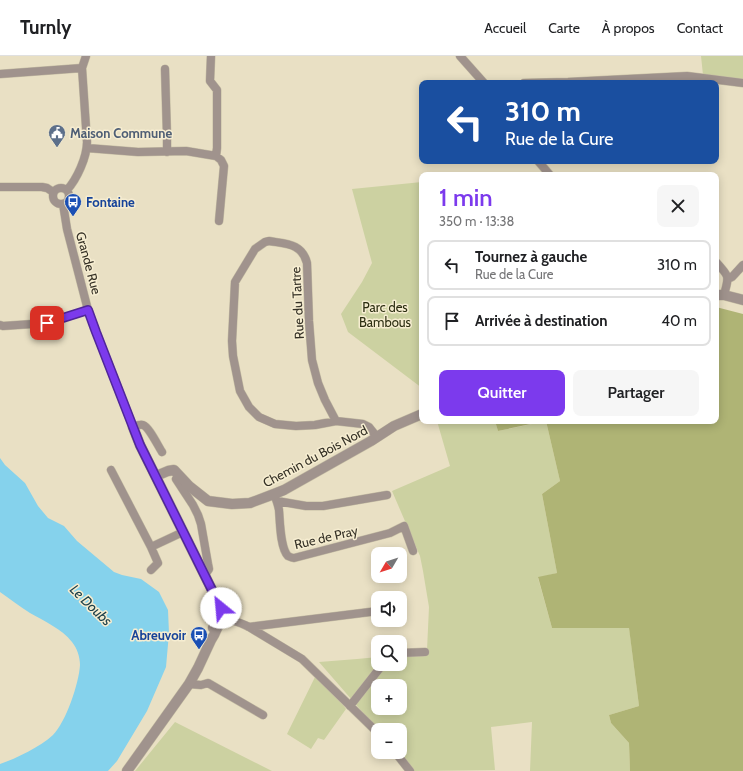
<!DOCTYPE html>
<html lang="fr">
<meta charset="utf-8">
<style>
:root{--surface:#fff;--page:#f6f6f6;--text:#202124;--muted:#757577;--line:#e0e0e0;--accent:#7c3aed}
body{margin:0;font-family:Cabin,sans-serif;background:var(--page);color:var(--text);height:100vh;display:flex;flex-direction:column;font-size:15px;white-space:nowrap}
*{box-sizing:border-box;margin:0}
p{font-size:13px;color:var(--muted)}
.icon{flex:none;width:22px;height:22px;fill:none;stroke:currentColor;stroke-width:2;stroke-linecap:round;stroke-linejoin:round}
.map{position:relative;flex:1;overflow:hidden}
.sheet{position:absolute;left:419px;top:116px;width:300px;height:252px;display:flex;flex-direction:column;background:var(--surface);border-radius:8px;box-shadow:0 2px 10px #0003}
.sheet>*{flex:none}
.banner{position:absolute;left:419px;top:24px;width:300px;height:84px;border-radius:8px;box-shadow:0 2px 10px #0003;background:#1a4fa0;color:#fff;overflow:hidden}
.needle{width:26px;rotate:231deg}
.controls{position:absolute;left:371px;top:491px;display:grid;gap:8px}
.controls a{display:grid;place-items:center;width:36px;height:36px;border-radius:8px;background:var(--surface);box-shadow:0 2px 10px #0003;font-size:20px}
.pin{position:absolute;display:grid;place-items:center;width:34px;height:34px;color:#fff;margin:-17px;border-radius:8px;box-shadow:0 2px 6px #0006}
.me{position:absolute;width:44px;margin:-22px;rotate:332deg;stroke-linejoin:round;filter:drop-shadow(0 0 3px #0008)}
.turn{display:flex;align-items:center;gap:14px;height:84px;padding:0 20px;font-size:18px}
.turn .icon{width:52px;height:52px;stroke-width:2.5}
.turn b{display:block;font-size:28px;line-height:34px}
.round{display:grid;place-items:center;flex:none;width:42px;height:42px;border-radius:8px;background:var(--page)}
.overview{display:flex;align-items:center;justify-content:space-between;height:68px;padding:0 20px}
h1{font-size:24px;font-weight:600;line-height:30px;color:var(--accent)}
.button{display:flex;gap:8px;margin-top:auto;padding:8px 20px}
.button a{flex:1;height:46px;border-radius:8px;background:var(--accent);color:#fff;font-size:16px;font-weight:600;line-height:46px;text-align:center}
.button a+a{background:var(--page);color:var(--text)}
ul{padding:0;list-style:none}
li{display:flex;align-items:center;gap:12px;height:50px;margin:0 8px 6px;padding:0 12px;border:2px solid var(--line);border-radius:8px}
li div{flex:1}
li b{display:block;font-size:15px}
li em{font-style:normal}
header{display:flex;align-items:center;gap:24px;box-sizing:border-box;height:56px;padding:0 20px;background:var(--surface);border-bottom:1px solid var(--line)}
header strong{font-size:19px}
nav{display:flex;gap:22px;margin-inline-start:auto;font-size:14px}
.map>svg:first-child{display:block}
.green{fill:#ccd1a1;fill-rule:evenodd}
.forest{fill:#afb475}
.water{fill:#85d2ec}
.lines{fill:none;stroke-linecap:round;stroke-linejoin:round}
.minor-casing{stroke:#c5bda4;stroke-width:9}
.tertiary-casing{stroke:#c5bda4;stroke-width:11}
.minor{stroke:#a0938d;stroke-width:8}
.tertiary{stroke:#a0938d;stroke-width:10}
.route-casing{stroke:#51269a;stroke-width:10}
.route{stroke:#7c3aed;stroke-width:7}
.labels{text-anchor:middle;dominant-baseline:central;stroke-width:3;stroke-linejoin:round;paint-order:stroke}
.service-label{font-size:13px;font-weight:bold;fill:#4e5e75;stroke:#f6edd1;text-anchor:start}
.transit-label{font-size:13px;font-weight:bold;fill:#164399;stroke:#f6edd1;text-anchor:start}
.street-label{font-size:13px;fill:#353126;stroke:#f6edd1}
.park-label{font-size:13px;fill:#2c2e11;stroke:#f6edd1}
.water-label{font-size:14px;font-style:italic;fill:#1c404b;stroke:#f6edd1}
</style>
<header>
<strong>Turnly</strong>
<nav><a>Accueil</a><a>Carte</a><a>À propos</a><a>Contact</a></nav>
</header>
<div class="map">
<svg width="743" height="715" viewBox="0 0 743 715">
<rect width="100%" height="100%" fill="#e9e0c4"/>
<path class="green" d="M 701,0 L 743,0 L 743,23 L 703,19 Z
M 422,126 L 422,332 L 348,276 L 341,258 L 362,226 L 372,207 L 352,133 Z
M 437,365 L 495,365 L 498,375 L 546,365 L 560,425 L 542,438 L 557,517 L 538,522 L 552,572 L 629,571 L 639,650 L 609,659 L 611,667 L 629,687 L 630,715 L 530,715 L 532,666 L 491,671 L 495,714 L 413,715 L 400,696 L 400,674 L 378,674 L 319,606 L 357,603 L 378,601 L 378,608 L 400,608 L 400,598 L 427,594 L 429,551 L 423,515 L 420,500 L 392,435 L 450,410 ZM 378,630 L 400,630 L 400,652 L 378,652 Z
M 315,621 L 343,649 L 346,653 L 324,684 L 318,682 L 311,693 L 287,678 Z
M 175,666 L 272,715 L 135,715 Z"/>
<path class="forest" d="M 716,251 L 743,258 L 743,715 L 630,715 L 629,687 L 611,667 L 609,659 L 639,650 L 629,572 L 552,572 L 538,521 L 557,517 L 542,438 L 560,425 L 546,365 L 716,365 Z
M 495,365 L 545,365 L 498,375 Z"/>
<path class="water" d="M 0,402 L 5,409 L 25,427 L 38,450 L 48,462 L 64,470 L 77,485 L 114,516 L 122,519 L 141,523 L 159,536 L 168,554 L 169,577 L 166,611 L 147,655 L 117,705 L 108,715 L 0,715 L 0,708 C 17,702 40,691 53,679 C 66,666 79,627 80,609 C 80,601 77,592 72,586 C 62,573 44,565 30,557 C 19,550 10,543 0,536 Z"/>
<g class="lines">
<defs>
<path id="minor" d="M 211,0 L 210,25 L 217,34 L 217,92 L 216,100
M 460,0 L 484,27
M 165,13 L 167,80 L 167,96
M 0,18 L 82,12
M 524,27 L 568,26 L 687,20 L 743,27
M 87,92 L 138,96 L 186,95 L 216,100 L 221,104 L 224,110 L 219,165
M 538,105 L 550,119
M 0,131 L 42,131 L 47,132 L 53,136
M53 140a8 8 0 1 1 16 0a8 8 0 1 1-16 0Z
M 67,134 C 77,123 87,101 87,86 L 82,12 L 86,0
M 63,148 L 67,173 L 88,254 L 95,273 L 133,371 C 136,370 139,368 143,369 C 149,371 158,390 162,396
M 716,206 C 730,221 729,220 724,239
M 728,223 L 732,221 L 743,209
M 0,269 L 3,270 L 47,267 L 88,254
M 336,365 L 325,344 L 318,327 L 312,304 L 309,265 L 307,207 C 302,187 286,188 269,185 L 265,186 L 255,193 L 235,226 L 232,285 L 233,300 L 240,335 L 249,351 L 259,361 L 275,368 L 296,370 L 315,369 L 336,365 L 363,368 L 369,371 L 377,381
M 111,414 L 151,491 L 183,476
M 176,423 L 193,449 L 198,459 L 201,468 L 208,508 L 209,513 L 207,516 L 204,518
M 274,438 C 276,443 278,448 279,454 C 280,465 280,492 288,500 C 290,501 293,502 294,502 L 390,477 L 404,470 L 413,495
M 277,445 L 306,450 L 323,450 L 387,439
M 151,514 L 158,507 L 151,491
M 225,562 C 234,565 242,567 249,571 L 302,603 L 378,677
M 249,571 L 378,555
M 400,597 L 425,596
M 189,628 L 201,629 L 208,627 L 263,659
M 350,650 L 383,608
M 395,696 L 410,715"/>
<path id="tertiary" d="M 716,239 L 724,239 L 743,244
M 156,420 L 168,415 L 174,414 L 189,430 L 208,445 L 232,448 L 250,447 L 274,438 L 284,434 L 371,385 L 394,370 L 422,358
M 213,572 L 216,560 L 217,555 L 213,541
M 127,715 L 189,628 L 198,612 L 211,584 L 214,579 L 219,568 L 223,563 L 226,561 L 228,558 L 227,554 L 223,552 L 212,534 L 140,389 L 133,371"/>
</defs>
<use href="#minor" class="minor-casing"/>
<use href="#tertiary" class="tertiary-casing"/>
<use href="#minor" class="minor"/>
<use href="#tertiary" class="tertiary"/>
</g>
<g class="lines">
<defs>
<path id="route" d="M 47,267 L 88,254 L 96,276 L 140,389 L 212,534 L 223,552 L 221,552"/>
</defs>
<use href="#route" class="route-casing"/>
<use href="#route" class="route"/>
</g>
<defs>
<symbol id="civic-pin" viewBox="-11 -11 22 30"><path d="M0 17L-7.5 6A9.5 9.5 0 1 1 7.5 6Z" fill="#5c6f8a" stroke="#f6edd1"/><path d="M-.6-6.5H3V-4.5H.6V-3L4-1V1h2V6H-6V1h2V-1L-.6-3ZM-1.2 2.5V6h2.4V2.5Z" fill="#fff"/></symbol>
<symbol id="bus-pin" viewBox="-11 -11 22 30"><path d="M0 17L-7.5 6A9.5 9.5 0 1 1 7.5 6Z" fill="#1a4fb4" stroke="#f6edd1"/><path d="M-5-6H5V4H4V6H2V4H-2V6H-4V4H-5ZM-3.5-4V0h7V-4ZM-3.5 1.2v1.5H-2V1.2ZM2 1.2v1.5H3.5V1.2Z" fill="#fff"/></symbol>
</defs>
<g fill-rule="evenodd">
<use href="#civic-pin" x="47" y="67" width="20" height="27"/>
<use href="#bus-pin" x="63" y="136" width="20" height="27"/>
<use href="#bus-pin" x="189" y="569" width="20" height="27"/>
</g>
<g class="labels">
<g class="service-label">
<text x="70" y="77">Maison Commune</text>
</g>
<g class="transit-label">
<text x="86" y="146">Fontaine</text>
<text x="186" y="579" text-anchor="end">Abreuvoir</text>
</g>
<g class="street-label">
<text transform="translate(89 207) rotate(75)">Grande Rue</text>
<text transform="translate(297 247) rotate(-93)">Rue du Tartre</text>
<text transform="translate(315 400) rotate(-28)">Chemin du Bois Nord</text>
<text transform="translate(326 481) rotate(-13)">Rue de Pray</text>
</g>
<g class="park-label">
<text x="385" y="251">Parc des<tspan x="385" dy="15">Bambous</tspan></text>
</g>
<g class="water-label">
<text transform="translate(91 549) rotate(44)">Le Doubs</text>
</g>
</g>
</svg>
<div class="controls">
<a><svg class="needle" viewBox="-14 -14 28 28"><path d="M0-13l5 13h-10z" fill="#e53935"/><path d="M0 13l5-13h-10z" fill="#757577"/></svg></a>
<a><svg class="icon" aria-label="sound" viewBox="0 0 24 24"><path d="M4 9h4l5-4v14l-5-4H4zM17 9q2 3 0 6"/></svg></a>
<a><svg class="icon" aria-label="search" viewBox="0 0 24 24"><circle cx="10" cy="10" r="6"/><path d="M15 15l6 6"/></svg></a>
<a>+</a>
<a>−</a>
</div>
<div class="pin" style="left:47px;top:267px;background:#d93025"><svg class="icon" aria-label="arrive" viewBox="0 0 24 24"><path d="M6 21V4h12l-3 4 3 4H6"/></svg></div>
<svg class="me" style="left:221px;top:552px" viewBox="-20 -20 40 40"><circle r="19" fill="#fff"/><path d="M0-13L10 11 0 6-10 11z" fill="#7c3aed"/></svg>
<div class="banner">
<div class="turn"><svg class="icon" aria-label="left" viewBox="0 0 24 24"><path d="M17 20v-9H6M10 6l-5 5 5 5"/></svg><div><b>310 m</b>Rue de la Cure</div></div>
</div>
<section class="sheet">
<div class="overview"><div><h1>1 min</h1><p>350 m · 13:38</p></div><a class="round"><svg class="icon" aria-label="close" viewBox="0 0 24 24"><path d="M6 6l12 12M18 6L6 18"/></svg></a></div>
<ul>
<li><svg class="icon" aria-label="left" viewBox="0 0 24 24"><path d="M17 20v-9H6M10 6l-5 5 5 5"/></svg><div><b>Tournez à gauche</b><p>Rue de la Cure</p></div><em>310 m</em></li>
<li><svg class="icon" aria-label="arrive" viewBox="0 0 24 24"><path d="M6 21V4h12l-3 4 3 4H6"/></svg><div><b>Arrivée à destination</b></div><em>40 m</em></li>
</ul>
<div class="button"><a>Quitter</a><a>Partager</a></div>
</section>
</div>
